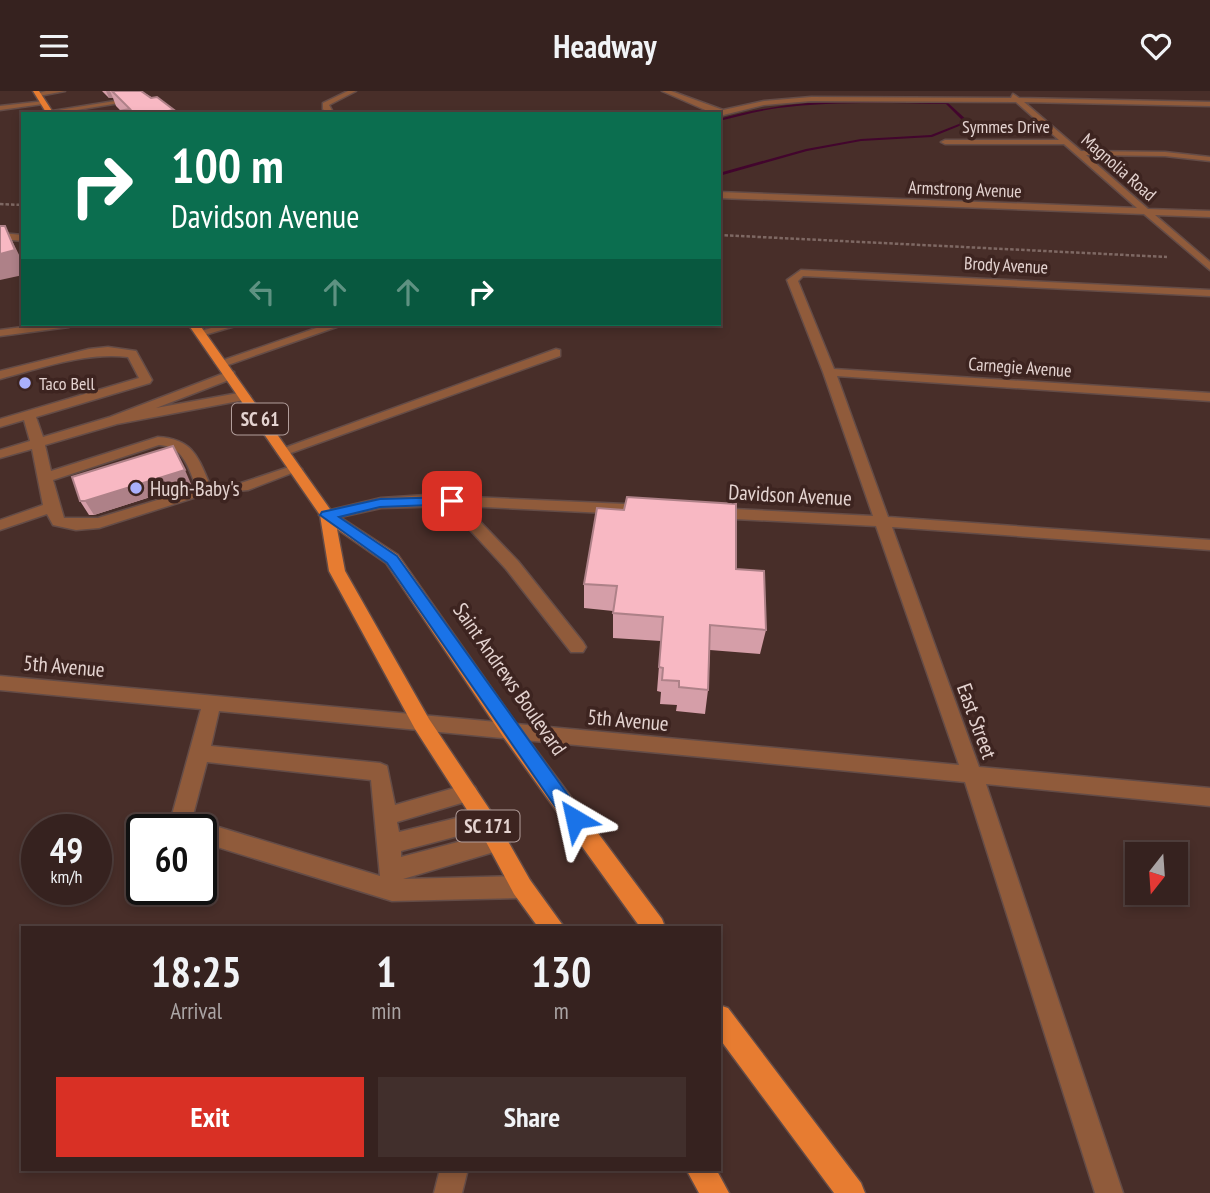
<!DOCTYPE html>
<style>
:root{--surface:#36221f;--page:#412f2c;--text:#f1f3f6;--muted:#aaa4a4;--line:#503f3d;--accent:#d93025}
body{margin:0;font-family:"PT Sans Narrow",sans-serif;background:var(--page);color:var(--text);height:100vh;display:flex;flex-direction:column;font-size:26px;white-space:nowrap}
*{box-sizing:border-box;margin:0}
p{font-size:23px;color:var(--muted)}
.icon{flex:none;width:38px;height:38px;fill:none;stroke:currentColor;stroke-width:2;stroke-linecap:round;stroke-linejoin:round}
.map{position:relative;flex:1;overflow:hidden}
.details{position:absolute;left:21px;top:835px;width:700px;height:245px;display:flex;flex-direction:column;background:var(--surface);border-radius:0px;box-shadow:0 4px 10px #0003,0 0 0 2px var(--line)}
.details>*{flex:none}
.banner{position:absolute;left:21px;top:21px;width:700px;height:214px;border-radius:0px;box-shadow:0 4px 10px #0003,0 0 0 2px var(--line);background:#0b6e4f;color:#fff;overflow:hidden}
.needle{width:46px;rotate:197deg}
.tools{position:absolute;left:1125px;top:751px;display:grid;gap:14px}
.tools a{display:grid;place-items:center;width:63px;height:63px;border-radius:0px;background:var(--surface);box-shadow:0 4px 10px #0003,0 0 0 2px var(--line);font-size:35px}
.speed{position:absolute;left:21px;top:723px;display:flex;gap:14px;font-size:35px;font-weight:700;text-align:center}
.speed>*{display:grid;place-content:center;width:91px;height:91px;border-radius:50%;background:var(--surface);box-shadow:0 4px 10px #0003,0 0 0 2px var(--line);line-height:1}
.speed small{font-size:18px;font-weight:400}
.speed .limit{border:4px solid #111;border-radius:10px;background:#fff;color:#111}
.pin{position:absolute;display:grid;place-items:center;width:60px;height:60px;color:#fff;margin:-30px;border-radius:14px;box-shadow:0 4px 10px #0006}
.me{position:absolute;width:77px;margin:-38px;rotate:324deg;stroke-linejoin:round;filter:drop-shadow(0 0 5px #0008)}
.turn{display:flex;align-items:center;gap:24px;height:147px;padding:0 35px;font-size:32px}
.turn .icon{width:91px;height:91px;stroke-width:2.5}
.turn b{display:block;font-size:49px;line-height:60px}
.lanes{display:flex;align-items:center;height:66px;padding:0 35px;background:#0003;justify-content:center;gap:35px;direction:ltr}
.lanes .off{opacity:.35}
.eta{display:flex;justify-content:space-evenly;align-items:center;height:119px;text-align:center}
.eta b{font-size:42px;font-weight:700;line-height:49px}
.cta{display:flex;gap:14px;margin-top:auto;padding:14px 35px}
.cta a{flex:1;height:80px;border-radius:0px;background:var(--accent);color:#fff;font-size:28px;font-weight:700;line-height:80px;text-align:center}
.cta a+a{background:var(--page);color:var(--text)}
header{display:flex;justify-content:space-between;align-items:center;height:91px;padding:0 35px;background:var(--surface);font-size:32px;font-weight:700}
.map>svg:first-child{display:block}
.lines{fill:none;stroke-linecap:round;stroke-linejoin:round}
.stream{fill:#42052d;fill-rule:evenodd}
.minor-casing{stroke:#644c47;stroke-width:3}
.major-casing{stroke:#644c47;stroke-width:3}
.path{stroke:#7e6863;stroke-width:2.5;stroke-dasharray:3.5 2;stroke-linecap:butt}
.minor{fill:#905b3b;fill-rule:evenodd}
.major{fill:#e77c31;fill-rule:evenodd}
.wall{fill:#d59ea8}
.shaded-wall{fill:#ae8188}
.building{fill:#f8b8c3;stroke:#ae8188;stroke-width:2}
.route{fill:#1a73e8;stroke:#114b97;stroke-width:2}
.poi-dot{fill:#aab0fb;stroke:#3d2420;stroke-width:2.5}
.labels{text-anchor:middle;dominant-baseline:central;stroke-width:7;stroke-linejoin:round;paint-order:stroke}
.far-street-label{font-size:18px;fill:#e4d3d0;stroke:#3d2420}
.far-poi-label{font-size:18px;fill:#e4d3d0;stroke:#3d2420;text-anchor:start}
.shield{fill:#3d2420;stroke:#b29e9b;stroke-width:2}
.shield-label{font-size:19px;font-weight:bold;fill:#e4d3d0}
.poi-label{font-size:21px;fill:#e4d3d0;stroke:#3d2420;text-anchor:start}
.street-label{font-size:21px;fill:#e4d3d0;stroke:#3d2420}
</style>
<header><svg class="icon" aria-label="menu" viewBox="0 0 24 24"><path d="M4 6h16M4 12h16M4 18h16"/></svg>Headway<svg class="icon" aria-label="heart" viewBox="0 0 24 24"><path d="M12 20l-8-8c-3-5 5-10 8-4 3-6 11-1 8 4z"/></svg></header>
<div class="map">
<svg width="1210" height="1102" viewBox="0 0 1210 1102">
<rect width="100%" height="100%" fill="#482e29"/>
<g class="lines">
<path class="stream" d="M 861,9 L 947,11 L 969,31 L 932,46 L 861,50 L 807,60 L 719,85 L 719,82 L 806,58 L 861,48 L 931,44 L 964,31 L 946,13 C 890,12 833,10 778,17 C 758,20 739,25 719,30 L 719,28 C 766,15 812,10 861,9 Z"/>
<defs>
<path id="minor" d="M 46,0 L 65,0 L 39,5 L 36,3 Z
M 348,0 L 356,0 L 329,14 L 334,23 L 327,23 L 323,18 L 323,12 Z
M 662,0 L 671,0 L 723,19 L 764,10 L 811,6 L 1011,7 L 1013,3 L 1019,7 L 1210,11 L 1210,15 L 1024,11 L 1081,60 L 1165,61 L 1210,66 L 1210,70 L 1165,65 L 1086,64 L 1148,118 L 1210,120 L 1210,126 L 1155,124 L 1210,171 L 1210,179 L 1144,123 L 719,107 L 719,101 L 1137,117 L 1064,53 L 945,53 L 941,51 L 945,49 L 1059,49 L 1016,11 L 811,10 L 764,14 L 719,25 Z
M 140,6 L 138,9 L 52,23 L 46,21 Z
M 45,10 L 43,13 L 0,19 L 0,15 Z
M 0,142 L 23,144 L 23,150 L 0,148 Z
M 801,179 L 1210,199 L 1210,205 L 803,185 L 798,190 L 834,278 L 1210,302 L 1210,310 L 837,285 L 888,426 L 1210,449 L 1210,459 L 892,436 L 979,676 L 1210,697 L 1210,715 L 986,693 L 1123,1102 L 1095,1102 L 965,691 L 219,620 L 211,655 L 380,672 L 387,675 L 395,714 L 468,693 L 475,696 L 478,702 L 475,708 L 397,731 L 399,741 L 485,720 L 492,722 L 495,729 L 492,736 L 401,760 L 401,766 L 496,741 L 504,744 L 507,751 L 504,758 L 403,788 L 522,785 L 530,789 L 533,796 L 530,803 L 522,807 L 392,810 L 201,751 L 201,738 L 171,738 L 169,735 L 201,618 L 0,599 L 0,585 L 959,674 L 876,435 L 714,427 L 707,422 L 714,417 L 873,425 L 823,281 L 787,189 ZM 207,671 L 371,689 L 380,785 L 192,728 Z
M 45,233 L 75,233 L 69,236 L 0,245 L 0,239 Z
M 224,233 L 242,233 L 201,245 L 195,242 Z
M 328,233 L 345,233 L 225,275 L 215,272 Z
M 108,256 L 136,260 L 152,289 L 150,292 L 36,326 L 43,346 L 110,326 L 230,280 L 234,281 L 234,287 L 156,317 L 244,301 L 250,305 L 244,309 L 117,333 L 45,354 L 51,380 L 158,346 C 193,348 198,366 210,394 L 241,392 L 295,374 L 302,378 L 248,399 L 206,403 L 99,437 L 76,439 L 53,434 L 47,423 L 0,439 L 0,429 L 43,414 L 32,358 L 0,367 L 0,359 L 30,350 L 24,329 L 0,336 L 0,328 L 139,287 L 128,266 C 85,261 42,277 0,288 L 0,280 L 89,258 ZM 159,354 C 184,355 188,377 197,397 L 98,427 L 64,427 L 53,389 Z
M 556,258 L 560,259 L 560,265 L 288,363 L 278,363 L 276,360 Z
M 426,404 L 647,414 L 654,419 L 647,424 L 465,415 L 518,470 L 583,551 L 586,556 L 583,561 L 571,561 L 506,478 L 448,415 L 381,417 L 327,429 L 319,424 L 322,421 L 381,407 Z
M 440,1078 L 468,1078 L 462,1102 L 434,1102 Z"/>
<path id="major" d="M 33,0 L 39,0 L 54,23 L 47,23 Z
M 188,233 L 199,233 L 332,421 L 398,464 L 518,635 L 662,828 L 665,836 L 640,836 L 504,647 L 386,472 L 337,438 L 345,480 L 429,628 L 492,722 L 530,789 L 564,836 L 538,836 L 514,803 L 478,736 L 415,638 L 329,480 L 320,424 Z
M 719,914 L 728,917 L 861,1092 L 865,1102 L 834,1102 L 719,947 Z
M 686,1078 L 716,1078 L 729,1102 L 699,1102 Z"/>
</defs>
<use href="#minor" class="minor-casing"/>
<use href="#major" class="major-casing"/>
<path class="path" d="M 0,113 L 23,114
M 719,144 L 1167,166"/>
<use href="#minor" class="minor"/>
<use href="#major" class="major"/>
</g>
<path class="wall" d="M 102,0 L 141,0 L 174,19 L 175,23 L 102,23 L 121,20 L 116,15 L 113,7 L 109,7 Z
M 191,393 L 94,424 L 89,424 L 80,410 Z
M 736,478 L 766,539 L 760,563 L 710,559 L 708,599 L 705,623 L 676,620 L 677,614 L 660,613 L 661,601 L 657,600 L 661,550 L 613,547 L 613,520 L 584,517 L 584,493 Z"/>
<path class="shaded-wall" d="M 106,0 L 110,0 L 113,7 L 109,7 Z
M 174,19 L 175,23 L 151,23 Z
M 5,135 L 23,172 L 23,184 L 0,189 L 0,163 Z
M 185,379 L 191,393 L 94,424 L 85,410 Z"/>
<path class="building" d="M 112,0 L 141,0 L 151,7 L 157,6 L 174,19 L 151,23 L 102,23 L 130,18 Z
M 0,135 L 5,135 L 15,159 L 0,163 Z
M 173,355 L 185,379 L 85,410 L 80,410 L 72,386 Z
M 627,406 L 736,413 L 736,478 L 764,480 L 766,539 L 710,534 L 708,599 L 679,596 L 679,590 L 662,589 L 663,577 L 659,576 L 663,526 L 613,522 L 617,495 L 584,493 L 597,417 L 624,419 Z"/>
<path class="route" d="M 452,406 L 459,410 L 457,413 L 380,416 L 339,426 L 397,465 L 581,722 L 584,728 L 581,734 L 575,736 L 568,734 L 387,472 L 320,424 L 322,421 L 380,408 Z"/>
<g class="poi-dot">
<circle cx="25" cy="292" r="7"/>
<circle cx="136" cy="397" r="7"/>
</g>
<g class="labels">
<g class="far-street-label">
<text x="1006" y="35">Symmes Drive</text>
<text transform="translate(1119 76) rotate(41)">Magnolia Road</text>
<text transform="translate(965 98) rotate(2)">Armstrong Avenue</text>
<text transform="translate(1006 174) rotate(3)">Brody Avenue</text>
<text transform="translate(1020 276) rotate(4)">Carnegie Avenue</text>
</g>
<g class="far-poi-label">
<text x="39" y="292">Taco Bell</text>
</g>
<g class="shield">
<rect x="232" y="312.5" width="56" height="31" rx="5"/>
<rect x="456.5" y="719.5" width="63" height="31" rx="5"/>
</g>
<g class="shield-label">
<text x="260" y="328">SC 61</text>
<text x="488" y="735">SC 171</text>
</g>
<g class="poi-label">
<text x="150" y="397">Hugh-Baby's</text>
</g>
<g class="street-label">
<text transform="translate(790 404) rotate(3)">Davidson Avenue</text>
<text transform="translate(64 575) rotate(5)">5th Avenue</text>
<text transform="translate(510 588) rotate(55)">Saint Andrews Boulevard</text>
<text transform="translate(628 629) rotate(5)">5th Avenue</text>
<text transform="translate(977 630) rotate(70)">East Street</text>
</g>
</g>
</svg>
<div class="tools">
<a><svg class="needle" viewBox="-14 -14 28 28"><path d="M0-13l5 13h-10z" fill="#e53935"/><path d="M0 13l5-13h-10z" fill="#aaa4a4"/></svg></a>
</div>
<div class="speed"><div>49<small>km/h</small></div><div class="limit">60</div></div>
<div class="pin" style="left:452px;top:410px;background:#d93025"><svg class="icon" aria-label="arrive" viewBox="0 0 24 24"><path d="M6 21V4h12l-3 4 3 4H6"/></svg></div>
<svg class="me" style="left:575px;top:728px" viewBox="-20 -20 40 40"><path d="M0-17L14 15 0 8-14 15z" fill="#1a73e8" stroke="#fff" stroke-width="4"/></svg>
<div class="banner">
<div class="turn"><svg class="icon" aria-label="right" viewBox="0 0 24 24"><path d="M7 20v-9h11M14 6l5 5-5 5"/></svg><div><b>100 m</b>Davidson Avenue</div></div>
<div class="lanes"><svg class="icon off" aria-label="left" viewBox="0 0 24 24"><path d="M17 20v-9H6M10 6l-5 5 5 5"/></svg><svg class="icon off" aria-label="ahead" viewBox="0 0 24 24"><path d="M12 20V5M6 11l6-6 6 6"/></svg><svg class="icon off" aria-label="ahead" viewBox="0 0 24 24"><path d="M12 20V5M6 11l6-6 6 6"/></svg><svg class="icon" aria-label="right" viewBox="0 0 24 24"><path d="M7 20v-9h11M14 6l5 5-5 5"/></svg></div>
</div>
<section class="details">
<div class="eta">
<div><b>18:25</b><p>Arrival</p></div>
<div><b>1</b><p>min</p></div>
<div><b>130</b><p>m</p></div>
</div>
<div class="cta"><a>Exit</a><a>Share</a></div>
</section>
</div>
